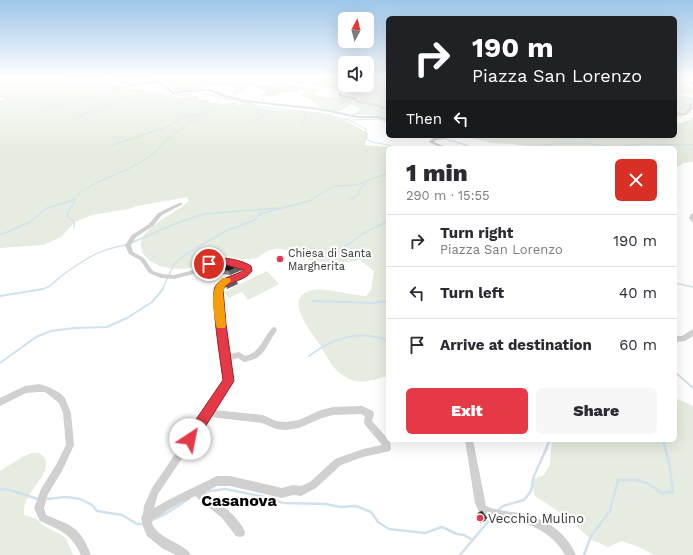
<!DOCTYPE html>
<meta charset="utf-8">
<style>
:root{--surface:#fff;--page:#f7f7f7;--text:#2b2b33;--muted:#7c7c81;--line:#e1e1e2;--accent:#e63946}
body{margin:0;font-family:"Work Sans",sans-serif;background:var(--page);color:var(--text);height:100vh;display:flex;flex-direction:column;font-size:15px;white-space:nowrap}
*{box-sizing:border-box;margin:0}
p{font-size:13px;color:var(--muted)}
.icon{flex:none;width:22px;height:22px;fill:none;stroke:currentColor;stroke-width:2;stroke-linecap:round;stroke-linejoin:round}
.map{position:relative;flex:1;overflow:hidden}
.panel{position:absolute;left:386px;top:146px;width:291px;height:296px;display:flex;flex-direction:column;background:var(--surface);border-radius:6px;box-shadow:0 4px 16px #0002}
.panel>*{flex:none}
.hud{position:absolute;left:386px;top:16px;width:291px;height:122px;border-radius:6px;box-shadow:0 4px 16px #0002;background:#202124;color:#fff;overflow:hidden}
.needle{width:26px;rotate:7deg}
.fabs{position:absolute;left:338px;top:12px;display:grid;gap:8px}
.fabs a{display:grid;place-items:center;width:36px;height:36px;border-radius:6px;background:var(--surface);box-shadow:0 4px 16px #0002;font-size:20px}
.pin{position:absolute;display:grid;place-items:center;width:34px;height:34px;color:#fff;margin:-17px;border:2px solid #fff;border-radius:50%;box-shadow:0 1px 4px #0007}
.me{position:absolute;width:44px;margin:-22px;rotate:34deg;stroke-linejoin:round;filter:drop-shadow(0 0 3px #0008)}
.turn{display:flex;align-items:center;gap:14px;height:84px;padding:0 20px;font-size:18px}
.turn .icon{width:52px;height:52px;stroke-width:2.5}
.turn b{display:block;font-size:28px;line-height:34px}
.then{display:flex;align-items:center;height:38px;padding:0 20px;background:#0003;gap:8px;font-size:15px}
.round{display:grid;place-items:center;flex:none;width:42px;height:42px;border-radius:6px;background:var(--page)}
.summary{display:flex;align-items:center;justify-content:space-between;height:68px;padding:0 20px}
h1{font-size:24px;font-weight:800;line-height:30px}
.action{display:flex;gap:8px;margin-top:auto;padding:8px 20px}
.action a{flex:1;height:46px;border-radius:6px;background:var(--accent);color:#fff;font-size:16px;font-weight:800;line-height:46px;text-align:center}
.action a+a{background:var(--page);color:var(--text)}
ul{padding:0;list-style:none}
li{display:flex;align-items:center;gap:12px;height:52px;padding:0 20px;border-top:1px solid var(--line)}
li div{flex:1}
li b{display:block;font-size:15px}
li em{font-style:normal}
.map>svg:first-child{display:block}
.green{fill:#e6ecdf}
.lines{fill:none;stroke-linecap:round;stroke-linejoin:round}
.stream-far3{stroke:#cfe2ee;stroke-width:1}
.stream-far2{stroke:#cfe2ee;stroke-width:1.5}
.stream-far1{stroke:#cfe2ee;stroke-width:2}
.stream{stroke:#cfe2ee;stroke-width:2.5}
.street{fill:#d0d0d0;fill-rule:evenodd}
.wall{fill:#8c8c8c}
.shaded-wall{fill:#5f5f5f}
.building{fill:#1a1a1a;stroke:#5f5f5f}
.route{fill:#e63946;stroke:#96252e}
.slow{fill:#f59e0b}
.poi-dot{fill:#e63946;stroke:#fff;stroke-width:1.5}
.labels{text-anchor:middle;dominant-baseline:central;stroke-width:4;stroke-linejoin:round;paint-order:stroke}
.poi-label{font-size:11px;fill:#333;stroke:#fff;text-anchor:start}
.near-poi-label{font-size:13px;fill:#333;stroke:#fff;text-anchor:start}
.near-quarter-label{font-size:16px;font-weight:bold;fill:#000;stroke:#fff}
</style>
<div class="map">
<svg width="693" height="555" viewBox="0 0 693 555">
<rect width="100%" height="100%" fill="#fff"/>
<path class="green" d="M 0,77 L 68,77 L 70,81 C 81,86 90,83 101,80 L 120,88 L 136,89 L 151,92 L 160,90 L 172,98 L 199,96 L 197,99 L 198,100 L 209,99 L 209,102 L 223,104 L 234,102 L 237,105 L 248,104 L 269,110 L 318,113 L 344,120 L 366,132 L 368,134 L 365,145 L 401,148 L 388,148 L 388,376 C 374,380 357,386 344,376 C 332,369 327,356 320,345 C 313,334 283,300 309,291 C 323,286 350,296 366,296 L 371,290 L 374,271 L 360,260 C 356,262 350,261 346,262 C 329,263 316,263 301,257 C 294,254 289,250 281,249 C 264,247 264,258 251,259 C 238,261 224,253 212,257 C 206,258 201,263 196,266 C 181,272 152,269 143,253 C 140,246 139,241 145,234 C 157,219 175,214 189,201 L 187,197 L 137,206 L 129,209 L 92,215 L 75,222 L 61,237 L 43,245 L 0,248 L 0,101 L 6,98 L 0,97 Z
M 105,77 L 345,77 L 345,85 L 367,85 L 367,77 L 388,77 L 388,109 C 379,106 361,105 357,97 L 349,95 L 347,92 C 319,85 287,81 257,82 L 256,84 L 265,86 L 279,84 L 319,89 L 321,91 L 316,92 L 317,95 L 328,98 L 338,97 L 350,99 L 357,103 L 374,105 L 388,111 L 388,120 L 378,116 L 351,114 L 357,112 L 360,108 L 351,104 C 347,107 342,111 337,112 C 330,112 318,108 315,102 L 301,95 L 306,91 L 299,90 L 298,92 C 294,93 286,91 282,93 C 275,95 270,98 261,95 L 266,94 L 265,90 L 251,86 L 234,96 L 232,94 L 236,88 C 225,84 216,85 204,87 L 203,89 L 183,91 L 176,90 L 167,84 L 151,80 L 149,78 C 134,76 120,81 105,77 Z
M 675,80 L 693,89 L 693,94 L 676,93 L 680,96 L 693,99 L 693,104 L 690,107 L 689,110 L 681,114 L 675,114 Z
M 690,118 L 693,118 L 693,162 L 683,163 L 675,169 L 675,148 L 592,148 L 591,146 L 569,146 L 569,148 L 519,148 L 527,146 L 512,144 L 492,143 L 462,136 L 675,136 L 675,123 L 682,123 L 684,121 L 691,120 Z
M 267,271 L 279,284 L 248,300 L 242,292 L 229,298 L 224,292 Z
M 675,398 L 693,406 L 693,555 L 654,555 L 639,547 L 622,541 L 608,547 L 592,540 L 564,515 L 535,496 L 531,480 L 544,475 L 550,464 L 552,440 L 675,440 Z
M 32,453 L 40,453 C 43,456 46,459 46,464 C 46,481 22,493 24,515 L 37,519 L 44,526 L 63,536 L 67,540 L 73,555 L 0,555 L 0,471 L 24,456 Z"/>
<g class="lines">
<path class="stream-far3" d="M 94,77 C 118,87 120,91 146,84
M 340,77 L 343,86 L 340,93 L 341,97 L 347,101
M 0,81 L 26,77
M 154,83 L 173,97 L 196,92 L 269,108 L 319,113 L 349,120 L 366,129 C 366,132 366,137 367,139 C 370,144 389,143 395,148
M 226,85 L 236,80 L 250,77
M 361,95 L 373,94 L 388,88
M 675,95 L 693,99
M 263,103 L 263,96 L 274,87 L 296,77
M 43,108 L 110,92 L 119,87
M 330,115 L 337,106 L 363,94 L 369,82
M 76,118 L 86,113 L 104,109 L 128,93 L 131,90 L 129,88
M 347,119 C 362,115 372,101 388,97
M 351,120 L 379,119 L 388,124
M 250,123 L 264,115 L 269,109
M 301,126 L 305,118 L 306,111
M 437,136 L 475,148
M 113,145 L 172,125 L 180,118 L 200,114
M 527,148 L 553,144 L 583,143 L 614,147 L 643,144 L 693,145
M 350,200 L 360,194 L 359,191 L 364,184
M 70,201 C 78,198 78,193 85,189 C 103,178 125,172 143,161 C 154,155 161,145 170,137 C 187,123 206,113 221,98
M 74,201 L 75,199
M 309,201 L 334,186 L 358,185 L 373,178 L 388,174"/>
<path class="stream-far2" d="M 74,228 L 74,222 L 67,215 L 75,200
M 0,235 L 30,222 L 47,208 L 73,200
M 131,243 L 177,223 L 203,214 L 278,208
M 332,256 L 362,234 L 388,221
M 675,283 L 693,287
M 38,290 C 52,288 53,282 64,274 C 85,259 100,249 126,245
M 162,290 L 174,264 L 186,254 L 228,230 L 255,220 L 260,214 L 312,200"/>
<path class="stream-far1" d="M 0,296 L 43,289
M 313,301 L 373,303 L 388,301
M 309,356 C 332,339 360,329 388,341
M 0,363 L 36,337 L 51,331 L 74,328 L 107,327 L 127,318 L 152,302 L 163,289
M 675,372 L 693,388"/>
<path class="stream" d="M 0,489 L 10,490 L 38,499
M 204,492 L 225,489 L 265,497 L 283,503 L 326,504 L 340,507 L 356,506 L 371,512 L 378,522 L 389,529 L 425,533 L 442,527 L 457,534 L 464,535 L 472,540
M 46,499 L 67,497 L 80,499 L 92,505 L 97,511 L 122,515 L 137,524 L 141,524
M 497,511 L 503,506 L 524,500 L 531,491 L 534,476 L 550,440
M 150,521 L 167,513 L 190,498
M 460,555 L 492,517
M 584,555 L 591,536 L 610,511 L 618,480 L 636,480 L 647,483 L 662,493 L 673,492 L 669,462 L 663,440"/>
<path class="street" d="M 101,77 L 132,84 L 159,81 L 174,92 L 197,89 L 210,89 L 223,94 L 245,100 L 319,108 L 358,116 L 379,116 L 388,120 L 388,122 L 378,118 L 358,118 L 319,110 L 245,102 L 221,96 L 210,91 L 197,91 L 173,94 L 158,83 L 132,86 L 101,78 Z
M 690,81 L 693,82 L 693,85 L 690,83 Z
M 340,93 L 342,95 L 354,97 L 359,101 L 374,103 L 388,109 L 388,111 L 372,105 L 357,103 L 352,99 L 340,97 L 338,94 Z
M 693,103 L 693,105 L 692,105 L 693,109 L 686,115 L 675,116 L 675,114 L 684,113 L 689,109 L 689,104 Z
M 441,136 L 445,136 L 446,138 C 442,141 437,138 434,142 L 447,148 L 442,148 L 429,142 L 433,138 L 442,137 Z
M 179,203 L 181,203 L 183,204 L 162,215 L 153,226 L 136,237 L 131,245 L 133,252 L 144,258 L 153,271 L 162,274 L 174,275 L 190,271 L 209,261 L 216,258 L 244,264 L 250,267 L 251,271 L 250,272 C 239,278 225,280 221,293 L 230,354 L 239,352 L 245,356 C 260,353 263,338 272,328 L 274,327 L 276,328 L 277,330 C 275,334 272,337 270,341 C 263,354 260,359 244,362 L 238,358 L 231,360 L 233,376 L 232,383 L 214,410 L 263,415 L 276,421 L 286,422 L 299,420 L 321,410 L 333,407 L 362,406 L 373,411 L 374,414 L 372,421 L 388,439 L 388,440 L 390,441 L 391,448 L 390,451 L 363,457 L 341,465 L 316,488 L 301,496 L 293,495 L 282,498 L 230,486 L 217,486 L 205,492 C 219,503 238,515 245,532 L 244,536 L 240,537 L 236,536 L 222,518 L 195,496 L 178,504 L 152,520 C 151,537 186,543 191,555 L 176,555 L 162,548 L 147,536 L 142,524 L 142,521 L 141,518 L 143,514 L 144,506 L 152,488 L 224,382 L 225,376 L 215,293 C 220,277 232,277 245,270 L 245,269 L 216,262 L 194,274 L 174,279 L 161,278 L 149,273 L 140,260 L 129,254 L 125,245 L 132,235 L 149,224 L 158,213 ZM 361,414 L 365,416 L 364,422 L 365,425 L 382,445 L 363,449 L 335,459 L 310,482 L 301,486 L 293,485 L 282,488 L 230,476 L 217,476 L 172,498 L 154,508 L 158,494 L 210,417 L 262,423 L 276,429 L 286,430 L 299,428 L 322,418 L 333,415 Z
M 693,213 L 693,222 L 691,221 L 689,218 L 691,214 Z
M 693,329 L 693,336 L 685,341 L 675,342 L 675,336 L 682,336 Z
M 39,384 L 49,387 L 60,393 L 65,398 L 71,413 L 74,445 L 62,471 L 48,494 L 44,508 L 46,515 C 73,526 80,527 91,555 L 81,555 C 71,533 60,530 40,521 L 34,508 L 41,489 L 56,465 L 66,445 L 63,413 L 59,403 L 54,399 L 45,392 L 39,392 L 26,393 L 0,406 L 0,398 L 25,386 Z
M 465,440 L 473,440 L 486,506 C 496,511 508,511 519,513 C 543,517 566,531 576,555 L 565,555 C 555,537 538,526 518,522 C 504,520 491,519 479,512 L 475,503 Z"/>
</g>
<path class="wall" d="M 220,270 L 242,270 L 230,275 L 222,274 Z
M 478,513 L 487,518 L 485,521 L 480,523 L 476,516 Z"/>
<path class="shaded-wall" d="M 241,266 L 242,270 L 230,275 L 229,271 Z
M 236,280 L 238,284 L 227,289 L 226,285 Z
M 487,518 L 485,521 L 480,523 L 482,521 Z"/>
<path class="building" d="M 224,263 L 241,266 L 229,271 L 220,270 Z
M 234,276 L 236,280 L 226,285 L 224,283 Z
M 482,511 L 487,518 L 482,521 L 478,513 Z"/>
<linearGradient id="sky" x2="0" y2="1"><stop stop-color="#9ec6ea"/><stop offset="0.5" stop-color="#fff"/><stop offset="1" stop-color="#fff" stop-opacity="0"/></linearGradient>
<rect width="693" height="154" fill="url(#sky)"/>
<path class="route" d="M 214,258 C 225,257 242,260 251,266 L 252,271 C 245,281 232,280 223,289 L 226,324 L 234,381 L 195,443 L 190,445 L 186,443 L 184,439 L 186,434 L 223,380 C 221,365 210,296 215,287 C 220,277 235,276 244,270 L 220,263 L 209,266 L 206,266 L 205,264 Z"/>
<path class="slow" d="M 223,278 L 230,278 L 231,281 L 225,286 L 223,293 L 226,325 L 225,328 L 217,328 L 216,325 C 214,310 208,288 223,278 Z"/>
<g class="poi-dot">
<circle cx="280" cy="259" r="4"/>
<circle cx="480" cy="518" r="4"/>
</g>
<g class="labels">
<g class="poi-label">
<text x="288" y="253">Chiesa di Santa<tspan x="288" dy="13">Margherita</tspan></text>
</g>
<g class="near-poi-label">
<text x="488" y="518">Vecchio Mulino</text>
</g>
<g class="near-quarter-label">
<text x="239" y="500">Casanova</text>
</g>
</g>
</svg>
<div class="fabs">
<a><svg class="needle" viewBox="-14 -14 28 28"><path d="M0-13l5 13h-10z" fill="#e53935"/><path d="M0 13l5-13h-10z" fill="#7c7c81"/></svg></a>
<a><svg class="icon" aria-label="sound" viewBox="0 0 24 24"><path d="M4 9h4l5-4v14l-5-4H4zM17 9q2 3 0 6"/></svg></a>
</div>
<div class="pin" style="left:209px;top:264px;background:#d93025"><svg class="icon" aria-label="arrive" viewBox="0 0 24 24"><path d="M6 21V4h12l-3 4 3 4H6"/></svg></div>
<svg class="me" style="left:190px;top:439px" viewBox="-20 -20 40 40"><circle r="19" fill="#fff"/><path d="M0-13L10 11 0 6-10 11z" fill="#e63946"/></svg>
<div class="hud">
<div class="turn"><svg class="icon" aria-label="right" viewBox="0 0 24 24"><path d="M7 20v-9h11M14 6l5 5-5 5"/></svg><div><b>190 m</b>Piazza San Lorenzo</div></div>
<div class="then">Then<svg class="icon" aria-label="left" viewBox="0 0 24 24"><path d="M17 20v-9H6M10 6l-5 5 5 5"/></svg></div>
</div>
<section class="panel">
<div class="summary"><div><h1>1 min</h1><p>290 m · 15:55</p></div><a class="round" style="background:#d93025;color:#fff"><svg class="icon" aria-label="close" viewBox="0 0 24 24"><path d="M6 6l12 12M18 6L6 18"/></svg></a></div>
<ul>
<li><svg class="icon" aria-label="right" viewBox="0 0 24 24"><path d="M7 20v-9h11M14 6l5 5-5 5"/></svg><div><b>Turn right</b><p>Piazza San Lorenzo</p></div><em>190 m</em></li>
<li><svg class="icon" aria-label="left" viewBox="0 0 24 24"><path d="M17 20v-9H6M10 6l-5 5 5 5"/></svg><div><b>Turn left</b></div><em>40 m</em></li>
<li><svg class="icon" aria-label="arrive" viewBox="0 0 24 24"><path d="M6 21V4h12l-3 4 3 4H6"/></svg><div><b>Arrive at destination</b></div><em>60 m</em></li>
</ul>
<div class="action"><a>Exit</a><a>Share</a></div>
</section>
</div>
